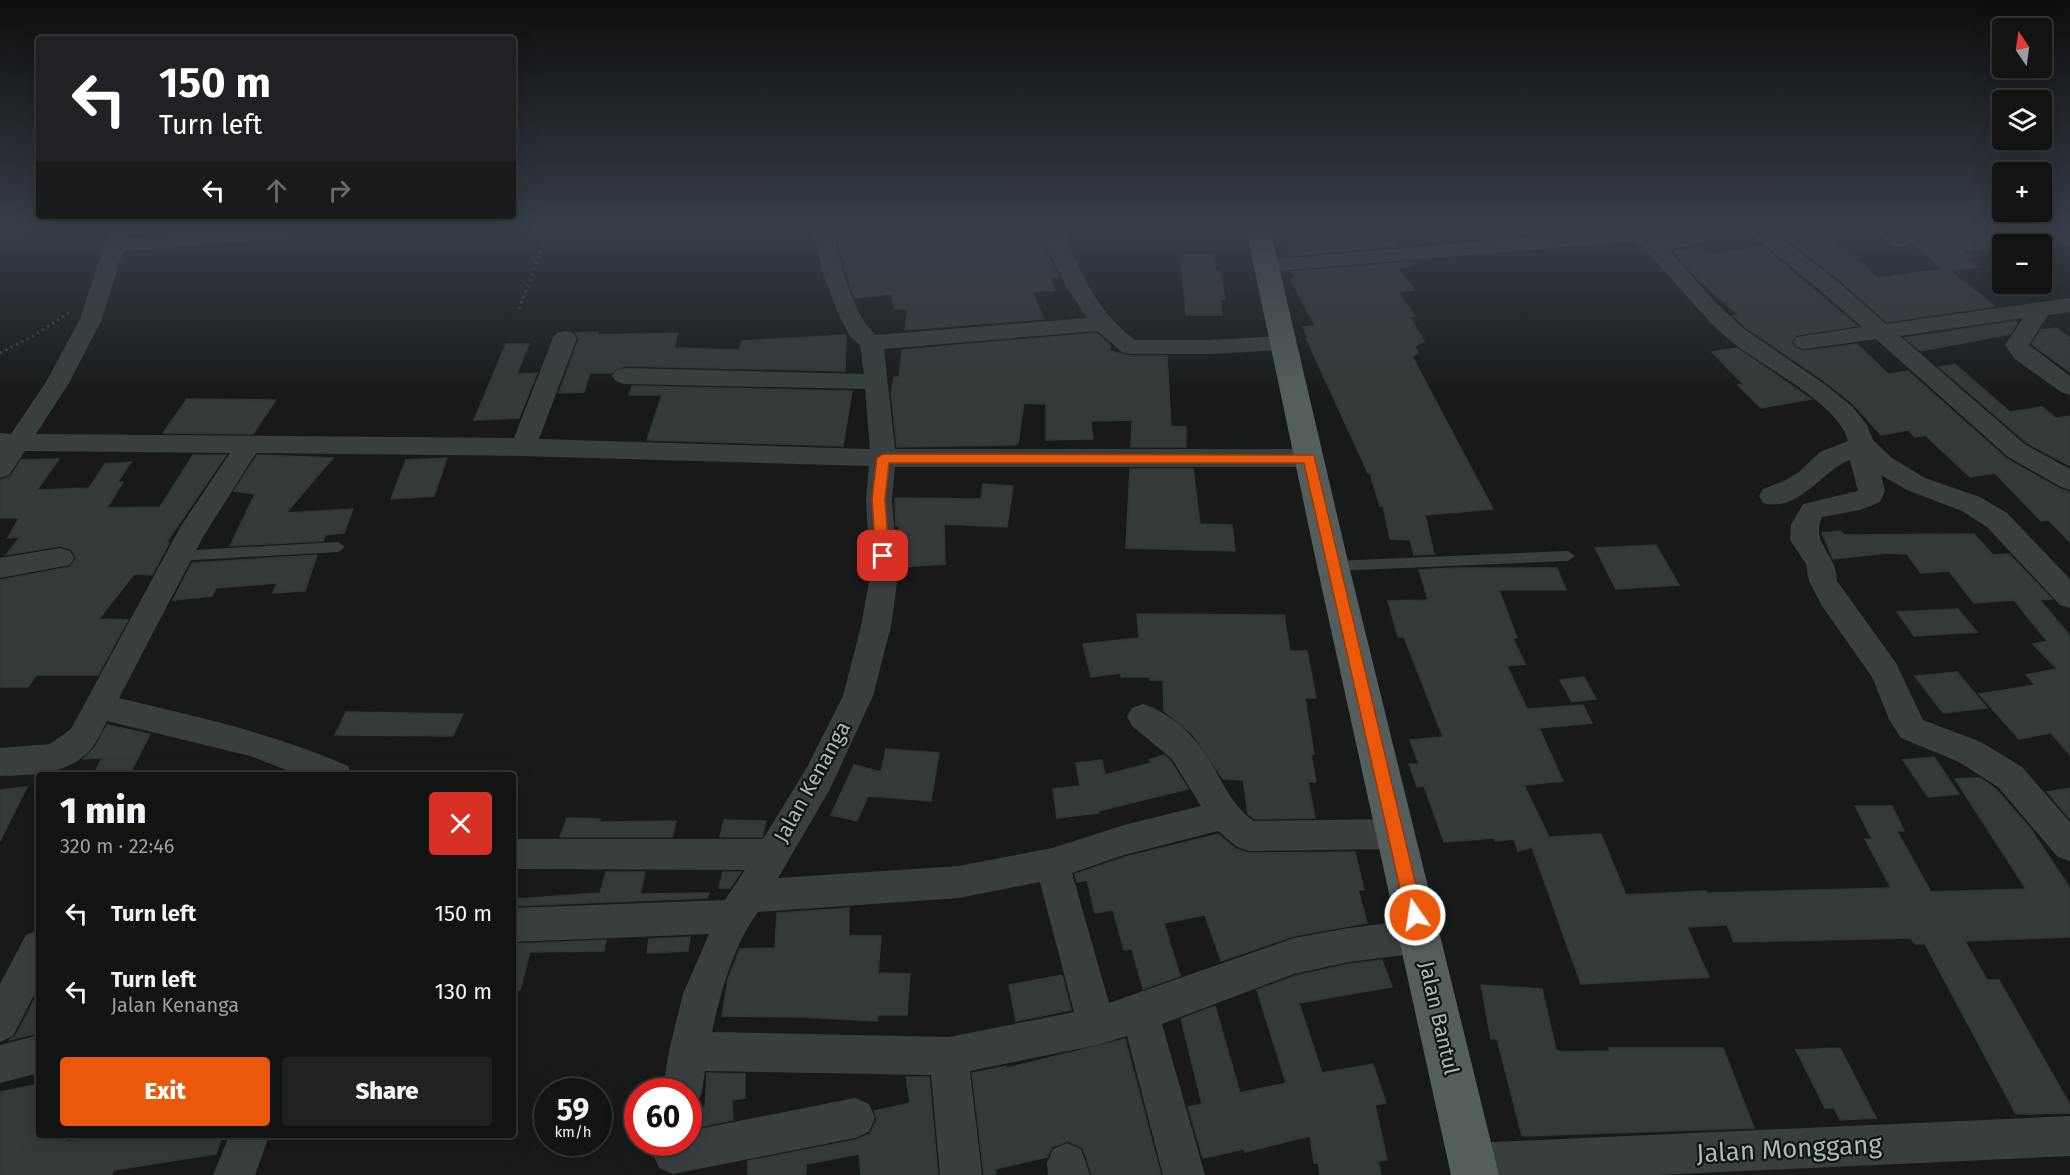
<!DOCTYPE html>
<meta charset="utf-8">
<style>
:root{--surface:#121414;--page:#1f2122;--text:#f1f3f6;--muted:#9c9ea0;--line:#313334;--accent:#ea580c}
body{margin:0;font-family:"Fira Sans",sans-serif;background:var(--page);color:var(--text);height:100vh;display:flex;flex-direction:column;font-size:22px;white-space:nowrap}
*{box-sizing:border-box;margin:0}
p{font-size:20px;color:var(--muted)}
.icon{flex:none;width:33px;height:33px;fill:none;stroke:currentColor;stroke-width:2;stroke-linecap:round;stroke-linejoin:round}
.map{position:relative;flex:1;overflow:hidden}
.panel{position:absolute;left:36px;top:772px;width:480px;height:366px;display:flex;flex-direction:column;background:var(--surface);border-radius:6px;box-shadow:0 6px 24px #0002,0 0 0 2px var(--line)}
.panel>*{flex:none}
.guide{position:absolute;left:36px;top:36px;width:480px;height:183px;border-radius:6px;box-shadow:0 6px 24px #0002,0 0 0 2px var(--line);background:#202124;color:#fff;overflow:hidden}
.needle{width:39px;rotate:347deg}
.buttons{position:absolute;left:1992px;top:18px;display:grid;gap:12px}
.buttons a{display:grid;place-items:center;width:60px;height:60px;border-radius:6px;background:var(--surface);box-shadow:0 6px 24px #0002,0 0 0 2px var(--line);font-size:30px}
.speed{position:absolute;left:534px;top:1078px;display:flex;gap:12px;font-size:30px;font-weight:700;text-align:center}
.speed>*{display:grid;place-content:center;width:78px;height:78px;border-radius:50%;background:var(--surface);box-shadow:0 6px 24px #0002,0 0 0 2px var(--line);line-height:1}
.speed small{font-size:15px;font-weight:400}
.speed .limit{border:9px solid #d22;background:#fff;color:#111}
.pin{position:absolute;display:grid;place-items:center;width:51px;height:51px;color:#fff;margin:-26px;border-radius:12px;box-shadow:0 3px 9px #0006}
.me{position:absolute;width:66px;margin:-33px;rotate:347deg;stroke-linejoin:round;filter:drop-shadow(0 0 4px #0008)}
.turn{display:flex;align-items:center;gap:21px;height:126px;padding:0 24px;font-size:27px}
.turn .icon{width:78px;height:78px;stroke-width:2.5}
.turn b{display:block;font-size:42px;line-height:51px}
.lanes{display:flex;align-items:center;height:57px;padding:0 24px;background:#0003;justify-content:center;gap:30px;direction:ltr}
.lanes .off{opacity:.35}
.round{display:grid;place-items:center;flex:none;width:63px;height:63px;border-radius:6px;background:var(--page)}
.summary{display:flex;align-items:center;justify-content:space-between;height:102px;padding:0 24px}
h1{font-size:36px;font-weight:800;line-height:45px}
.cta{display:flex;gap:12px;margin-top:auto;padding:12px 24px}
.cta a{flex:1;height:69px;border-radius:6px;background:var(--accent);color:#fff;font-size:24px;font-weight:800;line-height:69px;text-align:center}
.cta a+a{background:var(--page);color:var(--text)}
ul{padding:0;list-style:none}
li{display:flex;align-items:center;gap:18px;height:78px;padding:0 24px}
li div{flex:1}
li b{display:block;font-size:22px}
li em{font-style:normal}
.map>svg:first-child{display:block}
.building{fill:#343939;stroke:#313636;stroke-width:1.5}
.lines{fill:none;stroke-linecap:round;stroke-linejoin:round}
.path{stroke:#3e4644;stroke-width:3;stroke-dasharray:2 4;stroke-linecap:butt}
.service{fill:#383f3e;fill-rule:evenodd}
.minor{fill:#383f3e;fill-rule:evenodd}
.primary{fill:#545e5c;fill-rule:evenodd}
.route{fill:#ea580c;stroke:#983908;stroke-width:1.5}
.labels{text-anchor:middle;dominant-baseline:central;stroke-width:4.5;stroke-linejoin:round;paint-order:stroke}
.street-label{font-size:21px;fill:#a9bbb5;stroke:#121515}
.near-street-label{font-size:26px;fill:#a9bbb5;stroke:#121515}
</style>
<div class="map">
<svg width="2070" height="1175" viewBox="0 0 2070 1175">
<rect width="100%" height="100%" fill="#181a1a"/>
<path class="building" d="M 867,229 L 939,229 L 940,235 L 993,229 L 1049,229 L 1043,244 L 1058,276 L 1050,277 L 1055,290 L 1032,292 L 1044,319 L 905,330 L 908,308 L 895,309 L 891,294 L 855,298 L 850,285 L 835,232 Z
M 1281,229 L 1375,229 L 1376,243 L 1395,241 L 1398,246 L 1289,256 L 1287,252 L 1295,251 Z
M 1773,229 L 1819,229 L 1878,278 L 1943,269 L 1912,243 L 1901,229 L 1934,229 L 1939,233 L 1958,230 L 2032,229 L 2033,242 L 1963,251 L 1972,258 L 1966,258 L 1978,267 L 1950,271 L 1995,306 L 1887,322 L 1837,278 Z
M 1762,246 L 1857,326 L 1797,335 L 1791,342 L 1795,348 L 1805,351 L 1857,344 L 1888,374 L 1908,371 L 2007,459 L 2060,489 L 2070,492 L 2070,542 L 2048,520 L 2041,521 L 1995,473 L 1970,477 L 1925,435 L 1915,437 L 1908,430 L 1881,435 L 1853,404 L 1824,381 L 1745,327 L 1733,316 L 1738,315 L 1698,279 L 1673,251 L 1702,248 L 1708,255 Z
M 1181,255 L 1213,255 L 1216,271 L 1220,271 L 1225,299 L 1220,299 L 1222,315 L 1186,315 Z
M 1410,262 L 1413,266 L 1398,268 L 1414,290 L 1398,292 L 1415,316 L 1409,316 L 1424,341 L 1415,346 L 1418,353 L 1412,356 L 1493,509 L 1425,515 L 1434,554 L 1414,555 L 1410,540 L 1390,539 L 1383,506 L 1380,506 L 1370,473 L 1368,473 L 1306,338 L 1308,338 L 1303,327 L 1315,326 L 1291,280 L 1296,280 L 1292,272 Z
M 2015,321 L 2017,323 L 2010,334 L 1921,351 L 1905,338 Z
M 2057,328 L 2070,338 L 2070,372 L 2032,344 L 2041,330 Z
M 598,332 L 598,335 L 678,333 L 674,348 L 739,350 L 742,341 L 846,335 L 845,371 L 624,366 L 612,373 L 590,373 L 584,392 L 559,393 L 579,339 L 576,333 Z
M 1096,333 L 1110,345 L 1110,351 L 1130,356 L 1167,356 L 1171,426 L 1186,427 L 1186,447 L 1131,447 L 1132,420 L 1091,421 L 1093,439 L 1046,440 L 1046,404 L 1024,403 L 1018,443 L 1015,445 L 897,447 L 891,393 L 894,377 L 899,377 L 902,350 Z
M 506,344 L 529,344 L 517,374 L 537,373 L 519,418 L 474,420 Z
M 1737,348 L 1794,387 L 1811,399 L 1761,408 L 1738,385 L 1743,384 L 1712,352 Z
M 1955,364 L 2010,412 L 2042,407 L 2056,418 L 2070,416 L 2070,466 L 2027,443 L 1939,367 Z
M 632,386 L 852,391 L 843,446 L 647,440 L 662,395 L 629,395 Z
M 187,399 L 276,400 L 253,434 L 163,433 Z
M 193,455 L 226,455 L 166,543 L 169,543 L 152,575 L 134,574 L 99,619 L 128,620 L 98,675 L 36,675 L 28,687 L 0,687 L 0,580 L 70,567 L 76,559 L 72,550 L 60,546 L 6,555 L 20,537 L 8,538 L 19,518 L 0,518 L 0,480 L 11,476 L 21,460 L 59,459 L 37,490 L 89,488 L 105,464 L 131,462 L 117,483 L 123,482 L 107,508 L 160,507 Z
M 257,455 L 333,458 L 286,513 L 353,509 L 344,533 L 325,535 L 323,541 L 230,546 L 255,494 L 234,491 Z
M 447,458 L 434,496 L 391,499 L 406,460 Z
M 1130,469 L 1193,469 L 1200,524 L 1232,525 L 1235,551 L 1126,548 Z
M 983,484 L 1013,486 L 1007,527 L 944,524 L 945,564 L 900,567 L 899,526 L 896,526 L 895,498 L 981,499 Z
M 1840,531 L 1844,535 L 1974,534 L 1993,555 L 2009,554 L 2052,599 L 2040,600 L 2070,636 L 2070,755 L 2051,733 L 2019,739 L 1979,694 L 2035,685 L 2026,675 L 2057,669 L 2033,644 L 2047,641 L 2014,600 L 1974,603 L 1949,571 L 1921,573 L 1907,554 L 1887,553 L 1833,559 L 1822,533 Z
M 1656,545 L 1679,585 L 1616,589 L 1595,548 Z
M 317,555 L 305,591 L 273,593 L 277,583 L 216,588 L 212,596 L 173,600 L 192,563 Z
M 1452,568 L 1557,568 L 1566,590 L 1499,590 L 1517,638 L 1513,638 L 1525,664 L 1507,666 L 1527,709 L 1583,705 L 1592,723 L 1539,728 L 1563,781 L 1524,785 L 1549,837 L 1601,834 L 1626,895 L 1706,891 L 1707,893 L 1891,888 L 1865,839 L 1872,839 L 1855,806 L 1892,806 L 1904,831 L 1897,831 L 1931,892 L 2026,889 L 1955,779 L 1980,778 L 1996,789 L 2030,828 L 2070,888 L 2070,937 L 1965,941 L 1987,980 L 1999,980 L 2070,1105 L 2070,1113 L 2016,1114 L 1925,944 L 1915,944 L 1911,938 L 1734,942 L 1727,925 L 1687,927 L 1709,977 L 1581,984 L 1532,847 L 1518,851 L 1514,839 L 1495,841 L 1494,838 L 1444,842 L 1424,786 L 1417,787 L 1409,764 L 1419,764 L 1410,740 L 1443,737 L 1404,637 L 1398,637 L 1388,601 L 1428,600 L 1419,570 Z
M 1958,609 L 1977,632 L 1914,636 L 1897,612 Z
M 1137,614 L 1284,615 L 1290,651 L 1307,651 L 1316,698 L 1305,698 L 1314,754 L 1311,754 L 1316,782 L 1308,782 L 1315,818 L 1255,819 L 1248,814 L 1243,780 L 1223,779 L 1193,735 L 1164,711 L 1163,680 L 1150,680 L 1150,677 L 1121,677 L 1121,673 L 1091,677 L 1083,644 L 1139,638 Z
M 1957,672 L 1987,708 L 1943,713 L 1915,676 Z
M 1584,677 L 1596,699 L 1572,702 L 1560,680 Z
M 346,712 L 463,714 L 453,736 L 335,735 Z
M 107,725 L 150,734 L 129,776 L 93,776 L 102,758 L 84,759 L 95,747 Z
M 886,749 L 939,753 L 931,801 L 868,796 L 857,821 L 831,815 L 854,765 L 881,772 Z
M 1164,755 L 1170,760 L 1188,789 L 1098,811 L 1099,813 L 1057,818 L 1053,789 L 1080,786 L 1076,763 L 1102,760 L 1105,775 L 1151,763 L 1149,760 Z
M 1934,757 L 1959,794 L 1928,797 L 1903,760 Z
M 27,787 L 0,841 L 0,790 Z
M 2070,788 L 2070,819 L 2047,792 Z
M 567,818 L 600,819 L 599,822 L 676,821 L 672,837 L 560,837 Z
M 724,820 L 766,821 L 762,837 L 720,837 Z
M 1218,834 L 1236,849 L 1249,853 L 1355,852 L 1364,890 L 1358,890 L 1367,923 L 1294,936 L 1221,961 L 1205,915 L 1164,923 L 1180,976 L 1143,989 L 1132,949 L 1124,950 L 1113,910 L 1095,913 L 1087,880 L 1077,882 L 1075,874 L 1125,857 Z
M 606,872 L 645,872 L 640,894 L 709,893 L 707,898 L 515,906 L 517,899 L 600,893 Z
M 723,872 L 741,872 L 730,888 L 719,888 Z
M 849,908 L 849,936 L 881,936 L 878,973 L 910,974 L 907,1015 L 878,1015 L 877,1021 L 801,1017 L 722,1016 L 728,979 L 740,949 L 775,948 L 777,913 Z
M 690,937 L 688,951 L 647,953 L 649,939 Z
M 606,940 L 604,951 L 530,952 L 520,990 L 513,990 L 513,944 Z
M 1382,960 L 1392,987 L 1299,1003 L 1322,1073 L 1373,1064 L 1386,1103 L 1375,1105 L 1387,1160 L 1378,1161 L 1381,1175 L 1320,1175 L 1318,1163 L 1314,1163 L 1310,1136 L 1245,1152 L 1244,1149 L 1203,1158 L 1188,1107 L 1202,1104 L 1181,1019 L 1215,1006 L 1240,1093 L 1286,1083 L 1257,990 L 1295,976 L 1349,964 Z
M 1062,975 L 1071,1010 L 1016,1021 L 1009,985 Z
M 1481,985 L 1542,989 L 1556,1050 L 1561,1052 L 1610,1051 L 1609,1048 L 1723,1048 L 1754,1128 L 1522,1136 L 1497,1039 L 1491,1039 Z
M 39,991 L 39,1033 L 9,1040 L 15,1037 Z
M 1125,1039 L 1161,1175 L 1092,1175 L 1083,1148 L 1068,1141 L 1052,1147 L 1047,1157 L 995,1169 L 996,1175 L 984,1175 L 972,1073 L 1006,1066 L 1007,1068 Z
M 1840,1048 L 1876,1118 L 1840,1120 L 1834,1108 L 1825,1108 L 1796,1050 Z
M 707,1073 L 745,1074 L 745,1098 L 732,1100 L 733,1120 L 694,1128 L 694,1109 L 705,1107 Z
M 906,1077 L 929,1077 L 938,1175 L 861,1175 L 859,1154 L 806,1164 L 806,1175 L 748,1175 L 748,1161 L 855,1140 L 870,1134 L 877,1119 L 874,1111 L 910,1103 Z
M 39,1084 L 39,1136 L 68,1136 L 66,1142 L 105,1136 L 222,1136 L 216,1154 L 114,1170 L 112,1175 L 0,1175 L 0,1092 Z"/>
<g class="lines">
<path class="path" d="M 519,309 L 549,229
M 0,353 L 35,335 L 70,312"/>
<path class="service" d="M 338,542 L 345,547 L 338,552 L 178,561 L 171,556 L 178,551 Z
M 1568,551 L 1575,556 L 1568,561 L 1333,571 L 1326,566 L 1333,561 Z"/>
<path class="minor" d="M 109,229 L 129,229 L 127,238 L 248,229 L 347,229 L 344,233 L 337,235 L 123,251 L 102,319 L 69,383 L 36,434 L 514,438 L 553,338 L 557,333 L 565,331 L 573,333 L 577,338 L 539,439 L 870,449 L 865,389 L 624,384 L 616,381 L 612,376 L 616,371 L 624,368 L 864,374 L 860,345 L 850,336 L 840,318 L 823,274 L 812,229 L 832,229 C 841,261 851,313 876,335 L 1087,318 L 1066,286 L 1045,243 L 1052,229 L 1073,229 L 1067,243 C 1084,280 1102,316 1135,340 L 1208,340 L 1284,336 L 1292,338 L 1296,343 L 1292,348 L 1284,350 L 1208,354 L 1130,354 L 1122,352 L 1097,331 L 884,349 L 895,449 L 1309,449 L 1318,452 L 1322,458 L 1318,464 L 1309,467 L 895,467 L 892,499 L 898,576 L 891,626 L 873,696 L 830,789 L 778,878 L 959,866 L 1052,848 L 1124,825 L 1201,806 L 1172,759 L 1132,726 L 1127,717 L 1132,708 L 1143,704 C 1173,714 1197,738 1212,765 C 1224,785 1234,808 1254,821 L 1396,819 L 1408,823 L 1413,834 L 1408,845 L 1396,849 L 1249,851 L 1237,847 L 1218,831 L 1124,855 L 1072,873 L 1109,1003 L 1294,938 L 1349,928 L 1420,919 L 1433,924 L 1438,936 L 1433,948 L 1420,953 L 1349,962 L 1294,974 L 1162,1024 L 1205,1175 L 1163,1175 L 1127,1036 L 1097,1045 L 970,1071 L 982,1175 L 940,1175 L 931,1075 L 705,1071 L 702,1092 L 696,1106 L 688,1109 L 688,1092 L 662,1092 L 669,1051 L 683,994 L 709,934 L 513,942 L 513,908 L 725,900 L 745,870 L 513,869 L 513,839 L 763,839 L 806,769 L 843,696 L 861,626 L 870,576 L 866,499 L 869,466 L 523,456 L 256,453 L 203,537 L 119,698 C 197,717 274,733 348,766 L 352,776 L 302,776 L 250,756 L 107,721 C 102,730 98,741 91,749 C 70,775 31,775 0,776 L 0,748 L 50,744 L 71,729 L 181,526 L 230,453 L 25,451 L 9,475 L 0,478 L 0,433 L 11,434 L 46,382 L 80,319 ZM 1040,882 L 1074,1012 L 949,1037 L 712,1032 C 721,991 733,946 758,912 L 959,898 Z
M 1624,229 L 1648,230 L 1658,239 L 1708,229 L 1769,229 L 1836,280 L 1886,324 L 2070,298 L 2070,312 L 2048,315 L 2029,345 L 2070,376 L 2070,395 L 2061,392 L 2015,359 L 2005,345 L 2023,318 L 1900,336 L 2026,445 L 2070,469 L 2070,490 L 2061,487 L 2008,457 L 1876,339 L 1805,349 L 1797,347 L 1793,342 L 1797,337 L 1862,327 L 1820,290 L 1748,232 L 1669,250 L 1717,304 L 1744,329 L 1823,383 L 1852,406 L 1867,425 L 1873,440 L 1892,458 L 1925,478 L 1980,497 L 2007,513 L 2070,579 L 2070,608 L 2060,605 L 1987,527 L 1962,511 L 1907,490 L 1881,475 L 1885,491 L 1880,502 L 1860,510 L 1822,517 C 1810,543 1837,554 1837,581 L 1896,663 L 1923,720 L 1981,742 L 2022,767 L 2070,822 L 2070,861 L 2058,857 L 1998,787 L 1959,762 L 1901,738 L 1889,719 L 1872,677 L 1822,606 L 1809,581 L 1806,564 L 1790,540 L 1791,525 L 1803,504 L 1858,491 L 1850,460 C 1821,471 1799,513 1763,503 L 1759,496 L 1763,489 L 1784,481 L 1799,472 L 1820,452 L 1848,441 C 1839,402 1758,365 1727,338 C 1693,309 1669,270 1635,241 L 1266,272 L 1258,271 L 1255,266 L 1258,261 L 1266,260 Z
M 1876,229 L 1898,229 L 1910,242 L 1906,246 C 1892,250 1884,241 1876,229 Z
M 2039,229 L 2064,229 L 2070,232 L 2070,247 L 2042,233 Z
M 60,548 L 70,551 L 74,558 L 70,565 L 0,578 L 0,558 Z
M 39,930 L 39,985 L 13,1036 L 0,1042 L 0,984 L 26,935 Z
M 39,1035 L 39,1073 L 0,1083 L 0,1045 Z
M 855,1098 L 869,1104 L 875,1118 L 869,1132 L 855,1138 L 673,1174 L 659,1168 L 653,1154 L 657,1143 L 688,1143 L 688,1131 Z
M 2070,1116 L 2070,1156 L 1657,1175 L 1458,1175 L 1453,1163 L 1459,1149 L 1473,1143 Z
M 229,1136 L 269,1136 L 255,1175 L 213,1175 Z
M 1067,1143 L 1081,1149 L 1090,1175 L 1048,1175 L 1047,1163 L 1053,1149 Z"/>
<path class="primary" d="M 1246,229 L 1270,229 L 1349,566 L 1499,1175 L 1451,1175 L 1317,566 Z"/>
</g>
<linearGradient id="sky" x2="0" y2="1"><stop stop-color="#0d0e0e"/><stop offset="0.58" stop-color="#373e49"/><stop offset="1" stop-color="#373e49" stop-opacity="0"/></linearGradient>
<rect width="2070" height="394" fill="url(#sky)"/>
<path class="route" d="M 883,454 L 1314,455 L 1423,915 L 1421,921 L 1415,923 L 1409,921 L 1406,915 L 1304,463 L 889,463 L 885,499 L 889,556 L 883,561 L 876,556 L 872,499 L 877,458 Z"/>
<g class="labels">
<g class="street-label">
<text transform="translate(812 782) rotate(-61)">Jalan Kenanga</text>
<text transform="translate(1439 1018) rotate(77)">Jalan Bantul</text>
</g>
<g class="near-street-label">
<text transform="translate(1789 1149) rotate(-3)">Jalan Monggang</text>
</g>
</g>
</svg>
<div class="buttons">
<a><svg class="needle" viewBox="-14 -14 28 28"><path d="M0-13l5 13h-10z" fill="#e53935"/><path d="M0 13l5-13h-10z" fill="#9c9ea0"/></svg></a>
<a><svg class="icon" aria-label="layers" viewBox="0 0 24 24"><path d="M12 4l9 5-9 5-9-5zM3 14l9 5 9-5"/></svg></a>
<a>+</a>
<a>−</a>
</div>
<div class="speed"><div>59<small>km/h</small></div><div class="limit">60</div></div>
<div class="pin" style="left:883px;top:556px;background:#d93025"><svg class="icon" aria-label="arrive" viewBox="0 0 24 24"><path d="M6 21V4h12l-3 4 3 4H6"/></svg></div>
<svg class="me" style="left:1415px;top:915px" viewBox="-20 -20 40 40"><circle r="17" fill="#ea580c" stroke="#fff" stroke-width="3"/><path d="M0-11L8 9 0 5-8 9z" fill="#fff"/></svg>
<div class="guide">
<div class="turn"><svg class="icon" aria-label="left" viewBox="0 0 24 24"><path d="M17 20v-9H6M10 6l-5 5 5 5"/></svg><div><b>150 m</b>Turn left</div></div>
<div class="lanes"><svg class="icon" aria-label="left" viewBox="0 0 24 24"><path d="M17 20v-9H6M10 6l-5 5 5 5"/></svg><svg class="icon off" aria-label="ahead" viewBox="0 0 24 24"><path d="M12 20V5M6 11l6-6 6 6"/></svg><svg class="icon off" aria-label="right" viewBox="0 0 24 24"><path d="M7 20v-9h11M14 6l5 5-5 5"/></svg></div>
</div>
<section class="panel">
<div class="summary"><div><h1>1 min</h1><p>320 m · 22:46</p></div><a class="round" style="background:#d93025;color:#fff"><svg class="icon" aria-label="close" viewBox="0 0 24 24"><path d="M6 6l12 12M18 6L6 18"/></svg></a></div>
<ul>
<li><svg class="icon" aria-label="left" viewBox="0 0 24 24"><path d="M17 20v-9H6M10 6l-5 5 5 5"/></svg><div><b>Turn left</b></div><em>150 m</em></li>
<li><svg class="icon" aria-label="left" viewBox="0 0 24 24"><path d="M17 20v-9H6M10 6l-5 5 5 5"/></svg><div><b>Turn left</b><p>Jalan Kenanga</p></div><em>130 m</em></li>
</ul>
<div class="cta"><a>Exit</a><a>Share</a></div>
</section>
</div>
